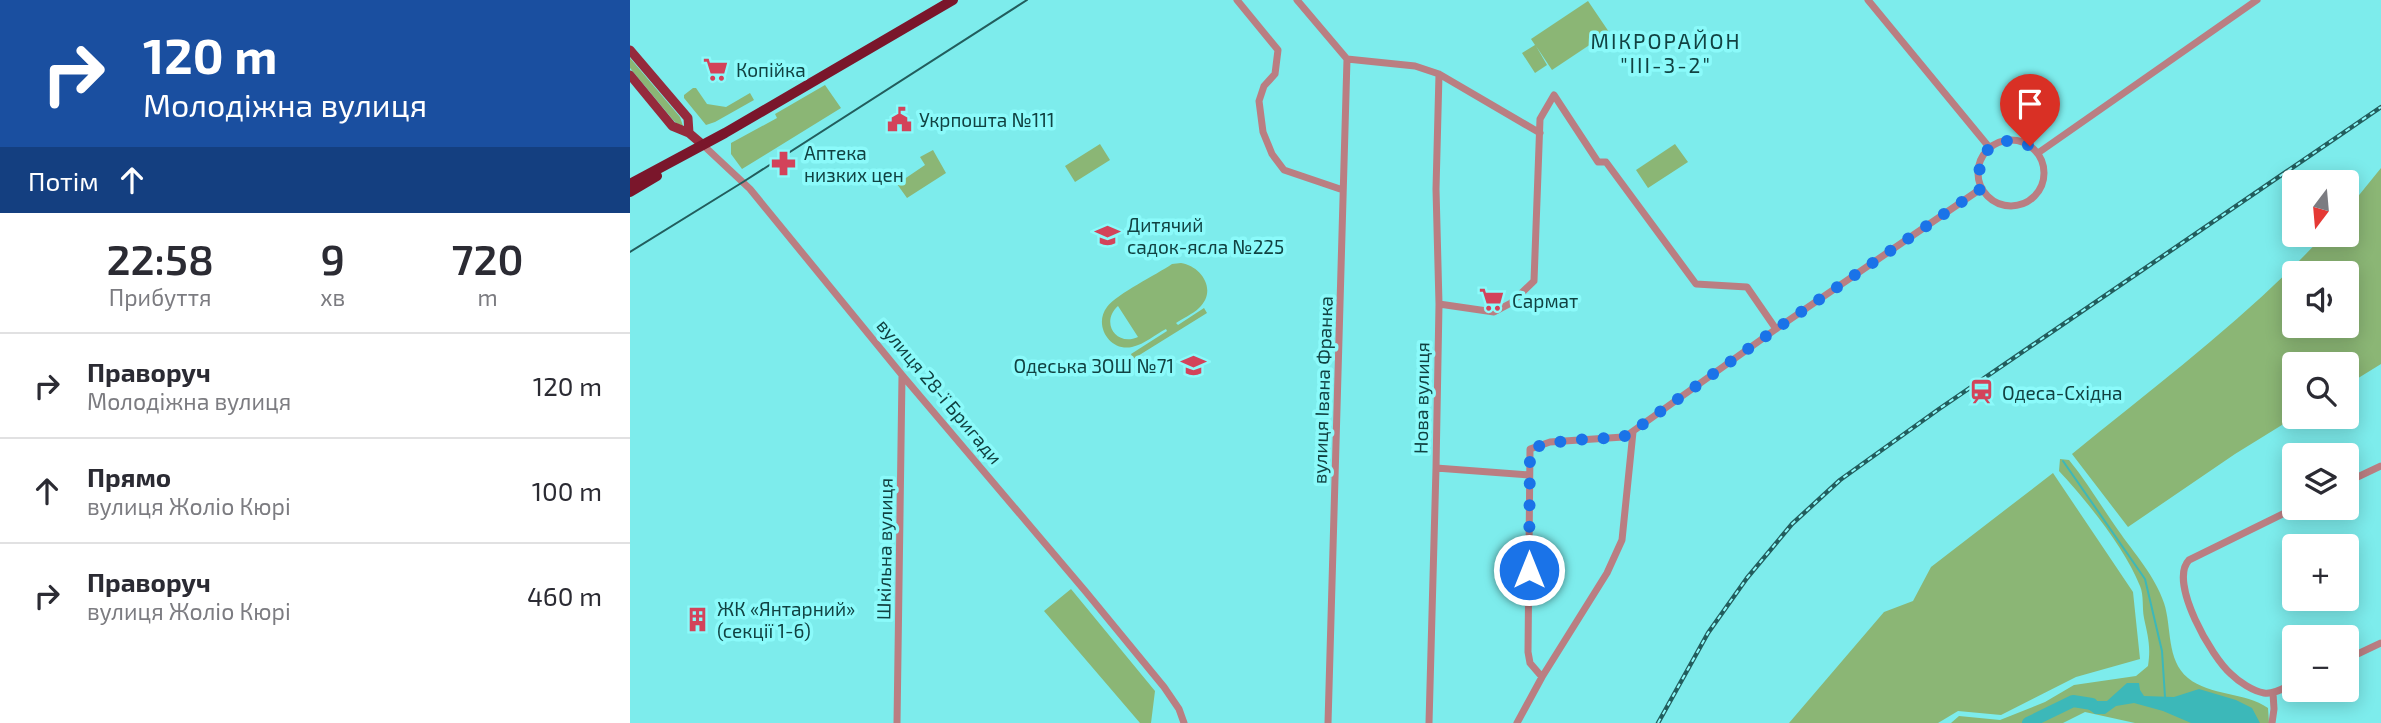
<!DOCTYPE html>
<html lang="uk">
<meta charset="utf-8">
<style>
:root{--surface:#fff;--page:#f7f7f7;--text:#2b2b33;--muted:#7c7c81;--line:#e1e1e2}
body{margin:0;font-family:"Exo 2",sans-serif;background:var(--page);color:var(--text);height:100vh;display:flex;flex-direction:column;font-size:26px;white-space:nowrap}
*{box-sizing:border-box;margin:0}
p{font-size:23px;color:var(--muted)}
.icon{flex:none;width:38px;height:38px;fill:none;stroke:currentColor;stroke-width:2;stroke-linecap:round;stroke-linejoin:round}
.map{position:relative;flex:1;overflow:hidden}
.panel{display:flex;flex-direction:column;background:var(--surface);width:630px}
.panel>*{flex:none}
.hud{background:#1a4fa0;color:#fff;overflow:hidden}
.needle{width:46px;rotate:196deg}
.buttons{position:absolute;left:1652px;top:170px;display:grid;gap:14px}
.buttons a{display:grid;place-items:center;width:77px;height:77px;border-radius:7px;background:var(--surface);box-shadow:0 4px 18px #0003;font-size:35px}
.pin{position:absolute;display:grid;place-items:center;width:60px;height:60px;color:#fff;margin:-72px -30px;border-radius:50% 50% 50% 0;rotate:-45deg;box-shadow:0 0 7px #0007}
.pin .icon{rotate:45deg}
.me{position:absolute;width:77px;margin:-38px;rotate:0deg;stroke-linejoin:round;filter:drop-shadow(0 0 5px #0008)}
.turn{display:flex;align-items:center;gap:24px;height:147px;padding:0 28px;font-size:32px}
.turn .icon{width:91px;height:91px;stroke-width:2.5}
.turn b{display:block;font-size:49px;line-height:60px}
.then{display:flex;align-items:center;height:66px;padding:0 28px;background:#0003;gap:14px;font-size:26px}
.eta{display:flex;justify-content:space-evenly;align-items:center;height:119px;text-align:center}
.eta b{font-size:42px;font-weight:600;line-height:49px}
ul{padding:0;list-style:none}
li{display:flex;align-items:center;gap:21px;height:105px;padding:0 28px;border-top:2px solid var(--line)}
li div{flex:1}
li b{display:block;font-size:26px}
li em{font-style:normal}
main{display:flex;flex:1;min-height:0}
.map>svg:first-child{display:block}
.green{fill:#8bb675;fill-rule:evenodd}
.water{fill:#3cb8b9}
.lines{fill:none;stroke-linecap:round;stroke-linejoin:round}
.stream{stroke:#3cb8b9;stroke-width:2}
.river{stroke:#3cb8b9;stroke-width:12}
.minor{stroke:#ba7e82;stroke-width:7}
.major{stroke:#952a3c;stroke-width:9}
.highway{stroke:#7a162b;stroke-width:10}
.tram{stroke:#225d5d;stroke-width:2}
.rail-casing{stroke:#225d5d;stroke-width:4.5}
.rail{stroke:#8bfafa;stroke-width:2;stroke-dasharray:5;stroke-linecap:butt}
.route{stroke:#1a73e8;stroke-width:12;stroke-dasharray:0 21.6}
.labels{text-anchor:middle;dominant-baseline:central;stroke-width:7;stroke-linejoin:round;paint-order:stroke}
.poi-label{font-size:19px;fill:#114242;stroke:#8bfafa;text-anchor:start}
.street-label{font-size:19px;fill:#114242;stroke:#8bfafa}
.neighbourhood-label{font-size:21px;letter-spacing:2px;fill:#114242;stroke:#8bfafa}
</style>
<main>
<section class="panel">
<div class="hud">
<div class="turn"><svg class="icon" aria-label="right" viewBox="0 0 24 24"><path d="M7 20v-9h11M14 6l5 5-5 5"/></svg><div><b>120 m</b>Молодіжна вулиця</div></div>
<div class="then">Потім<svg class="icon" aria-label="ahead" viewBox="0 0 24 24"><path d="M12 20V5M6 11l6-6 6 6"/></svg></div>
</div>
<div class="eta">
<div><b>22:58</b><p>Прибуття</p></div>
<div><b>9</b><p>хв</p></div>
<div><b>720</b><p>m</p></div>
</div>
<ul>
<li><svg class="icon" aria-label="right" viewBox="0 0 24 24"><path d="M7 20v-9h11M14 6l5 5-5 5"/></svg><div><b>Праворуч</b><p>Молодіжна вулиця</p></div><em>120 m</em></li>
<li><svg class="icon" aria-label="ahead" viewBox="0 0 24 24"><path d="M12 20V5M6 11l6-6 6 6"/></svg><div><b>Прямо</b><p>вулиця Жоліо Кюрі</p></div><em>100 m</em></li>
<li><svg class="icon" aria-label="right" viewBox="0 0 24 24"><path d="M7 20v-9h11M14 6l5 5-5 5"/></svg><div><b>Праворуч</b><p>вулиця Жоліо Кюрі</p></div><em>460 m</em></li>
</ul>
</section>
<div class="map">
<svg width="1751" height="723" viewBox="0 0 1751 723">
<rect width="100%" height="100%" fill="#7decec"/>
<path class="green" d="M 958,1 L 979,32 L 922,70 L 906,46 L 917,65 L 905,73 L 892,53 L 905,45 L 901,39 Z
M 0,58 L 50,117 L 54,129 L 44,121 L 0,68 Z
M 195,85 L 211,108 L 112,169 L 101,154 L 101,143 L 147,118 L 145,114 Z
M 63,88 L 66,88 L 77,104 L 96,107 L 120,93 L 124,100 L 85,122 L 76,125 L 54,98 L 54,95 Z
M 470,144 L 480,160 L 445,182 L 435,166 Z
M 1045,144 L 1058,162 L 1018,188 L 1006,170 Z
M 303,150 L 316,173 L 277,198 L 267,184 L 295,165 L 290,157 Z
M 1751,168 L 1751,364 L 1717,385 L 1717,364 L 1664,364 L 1665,417 L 1605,454 L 1498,527 L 1442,454 C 1528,384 1619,316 1694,235 L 1717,234 L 1717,210 ZM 1664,273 L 1717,273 L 1717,326 L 1664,326 Z
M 551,263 C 571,266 588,290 569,308 C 563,314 553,318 546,323 L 548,325 L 574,308 L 577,313 L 503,359 L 501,354 L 537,331 L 536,329 C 526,334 515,344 502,347 C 480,352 463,325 477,307 C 488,293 526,275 542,264 ZM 488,306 L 508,337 C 486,347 470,322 488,306 Z
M 1430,459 L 1439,460 C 1457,482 1471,506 1488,530 C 1504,553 1525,576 1534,603 C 1542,627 1536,660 1558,678 C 1580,696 1615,692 1638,708 L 1639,723 L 1505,723 L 1455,712 L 1433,723 L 1321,723 L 1329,716 L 1370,720 L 1415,702 L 1444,685 L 1506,676 L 1518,666 C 1521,646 1518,637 1514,618 C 1512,608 1514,595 1510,586 C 1495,548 1456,500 1429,471 Z
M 1423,473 L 1503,592 L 1510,659 L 1446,677 L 1371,715 L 1328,711 L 1308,723 L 1159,723 L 1254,612 L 1283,601 L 1301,567 Z
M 441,589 L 525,691 L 521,723 L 510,723 L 414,611 Z"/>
<path class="water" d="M 1497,683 L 1509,683 L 1510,690 L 1514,696 L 1544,697 L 1569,689 L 1606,700 L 1622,708 L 1630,723 L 1561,723 L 1533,711 L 1504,703 L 1486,706 L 1475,714 L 1465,714 L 1458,709 L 1464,701 L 1477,701 Z"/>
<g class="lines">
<path class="stream" d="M 1433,461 L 1515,579 L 1532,651 L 1535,697"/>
<path class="river" d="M 1398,723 L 1443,701 L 1462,704"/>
<path class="minor" d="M 607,0 L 648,50 L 645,74 L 634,86 L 629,101 L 633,132 L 642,154 L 654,170 L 713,190
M 667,0 L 717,59 L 785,66 L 809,74 L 910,133
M 1238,0 L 1359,147
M1348 173a33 33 0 1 1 66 0a33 33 0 1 1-66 0Z
M 73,145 L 120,189 L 272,375 L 456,592 L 534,687 L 549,709 L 554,723
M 1408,153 L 1627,0
M 809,304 L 864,312 L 881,303 L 904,281 L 910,119 L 924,95 L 968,162 L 976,162 L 1066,284 L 1117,287 L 1146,329
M 806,468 L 899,475
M 1717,482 L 1751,466
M 1717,659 L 1751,643
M 912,677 L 900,663 L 898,652 L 900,449 L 920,442 L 993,437 L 999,434 L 1146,329 L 1352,188
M 1664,683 C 1655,687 1644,695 1634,693 C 1623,691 1609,682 1601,674 C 1582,658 1538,582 1559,560 L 1665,508
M 267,723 L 272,376
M 698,723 L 717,59
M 799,723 L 806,468 L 809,304 L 806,189 L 809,74
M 887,723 L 912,677 L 977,573 L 992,540 L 1003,432
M 1642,723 L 1644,709 L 1643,693"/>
<path class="major" d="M 0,50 L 58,118 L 59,133
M 0,75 L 42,126 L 59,133 L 73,145"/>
<path class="highway" d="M 0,184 L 95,133 L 323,0
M 0,192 L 27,176"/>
<path class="tram" d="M 0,252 L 113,182 L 397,0"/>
<defs>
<path id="rail" d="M 1028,723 L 1078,633 L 1117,578 L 1162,524 L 1210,480 L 1309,409 L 1751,107"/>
</defs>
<use href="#rail" class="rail-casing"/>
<use href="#rail" class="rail"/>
</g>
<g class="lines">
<path class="route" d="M 899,570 L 900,451 C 912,439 972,439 993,437 L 999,434 L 1146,329 L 1352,188 C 1341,154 1367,130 1400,146"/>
</g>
<defs>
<symbol id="supermarket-bare" viewBox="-9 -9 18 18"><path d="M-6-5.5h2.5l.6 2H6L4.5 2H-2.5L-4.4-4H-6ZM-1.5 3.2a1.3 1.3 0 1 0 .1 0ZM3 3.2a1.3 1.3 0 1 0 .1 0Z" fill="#d3435a" stroke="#8bfafa" stroke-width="2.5" paint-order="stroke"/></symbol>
<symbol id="civic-bare" viewBox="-9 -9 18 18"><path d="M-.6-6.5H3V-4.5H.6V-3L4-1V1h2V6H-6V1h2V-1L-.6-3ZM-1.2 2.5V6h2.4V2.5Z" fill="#d3435a" stroke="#8bfafa" stroke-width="2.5" paint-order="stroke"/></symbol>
<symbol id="pharmacy-bare" viewBox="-9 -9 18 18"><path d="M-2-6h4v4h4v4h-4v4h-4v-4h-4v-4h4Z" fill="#d3435a" stroke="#8bfafa" stroke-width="2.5" paint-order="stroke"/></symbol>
<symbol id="school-bare" viewBox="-9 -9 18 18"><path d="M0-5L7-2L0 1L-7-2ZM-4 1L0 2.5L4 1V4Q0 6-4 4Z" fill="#d3435a" stroke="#8bfafa" stroke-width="2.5" paint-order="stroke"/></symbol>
<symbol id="station-bare" viewBox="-9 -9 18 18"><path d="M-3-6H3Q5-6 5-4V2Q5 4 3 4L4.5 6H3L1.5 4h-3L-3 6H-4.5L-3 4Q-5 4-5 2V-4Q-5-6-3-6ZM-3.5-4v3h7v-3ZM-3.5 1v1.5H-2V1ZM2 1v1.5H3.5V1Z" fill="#d3435a" stroke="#8bfafa" stroke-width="2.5" paint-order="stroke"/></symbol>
<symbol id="building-bare" viewBox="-9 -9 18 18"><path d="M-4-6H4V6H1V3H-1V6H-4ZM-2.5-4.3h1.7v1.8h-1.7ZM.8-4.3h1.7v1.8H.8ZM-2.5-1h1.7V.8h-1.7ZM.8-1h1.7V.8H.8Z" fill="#d3435a" stroke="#8bfafa" stroke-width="2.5" paint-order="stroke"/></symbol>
</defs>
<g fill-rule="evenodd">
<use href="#supermarket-bare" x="68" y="52" width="35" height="35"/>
<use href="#civic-bare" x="252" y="102" width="35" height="35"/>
<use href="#pharmacy-bare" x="136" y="146" width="35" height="35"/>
<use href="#school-bare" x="460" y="218" width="35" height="35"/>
<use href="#supermarket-bare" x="844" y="282" width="35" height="35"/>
<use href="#school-bare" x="546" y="348" width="35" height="35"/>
<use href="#station-bare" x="1334" y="374" width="35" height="35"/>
<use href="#building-bare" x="50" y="602" width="35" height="35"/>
</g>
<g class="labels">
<g class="poi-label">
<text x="106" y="69">Копійка</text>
<text x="289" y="119">Укрпошта №111</text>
<text x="174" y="152">Аптека<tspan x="174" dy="22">низких цен</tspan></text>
<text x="497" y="224">Дитячий<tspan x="497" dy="22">садок-ясла №225</tspan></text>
<text x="882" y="300">Сармат</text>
<text x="544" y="365" text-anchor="end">Одеська ЗОШ №71</text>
<text x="1372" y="392">Одеса-Східна</text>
<text x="87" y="608">ЖК «Янтарний»<tspan x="87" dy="22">(секції 1-6)</tspan></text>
</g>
<g class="street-label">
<text transform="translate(692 390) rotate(-88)">вулиця Івана Франка</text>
<text transform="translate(310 391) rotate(50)">вулиця 28-ї Бригади</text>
<text transform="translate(791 398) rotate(-89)">Нова вулиця</text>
<text transform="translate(254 549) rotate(-89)">Шкільна вулиця</text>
</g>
<g class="neighbourhood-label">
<text x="1036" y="40">МІКРОРАЙОН<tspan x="1036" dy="24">"ІІІ-3-2"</tspan></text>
</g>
</g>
</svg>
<div class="buttons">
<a><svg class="needle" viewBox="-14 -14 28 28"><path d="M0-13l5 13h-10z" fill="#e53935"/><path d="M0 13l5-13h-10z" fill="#7c7c81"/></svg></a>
<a><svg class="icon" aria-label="sound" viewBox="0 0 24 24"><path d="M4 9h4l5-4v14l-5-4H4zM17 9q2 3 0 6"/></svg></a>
<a><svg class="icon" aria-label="search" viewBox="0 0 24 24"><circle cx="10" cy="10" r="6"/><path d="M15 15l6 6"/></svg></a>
<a><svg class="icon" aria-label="layers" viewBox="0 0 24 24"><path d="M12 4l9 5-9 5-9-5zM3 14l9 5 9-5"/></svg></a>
<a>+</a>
<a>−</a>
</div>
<div class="pin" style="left:1400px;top:146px;background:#d93025"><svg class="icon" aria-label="arrive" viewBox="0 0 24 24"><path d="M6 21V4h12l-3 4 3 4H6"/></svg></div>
<svg class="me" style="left:899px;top:570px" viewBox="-20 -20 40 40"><circle r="17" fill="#1a73e8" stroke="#fff" stroke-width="3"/><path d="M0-11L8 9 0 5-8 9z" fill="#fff"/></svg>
</div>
</main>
